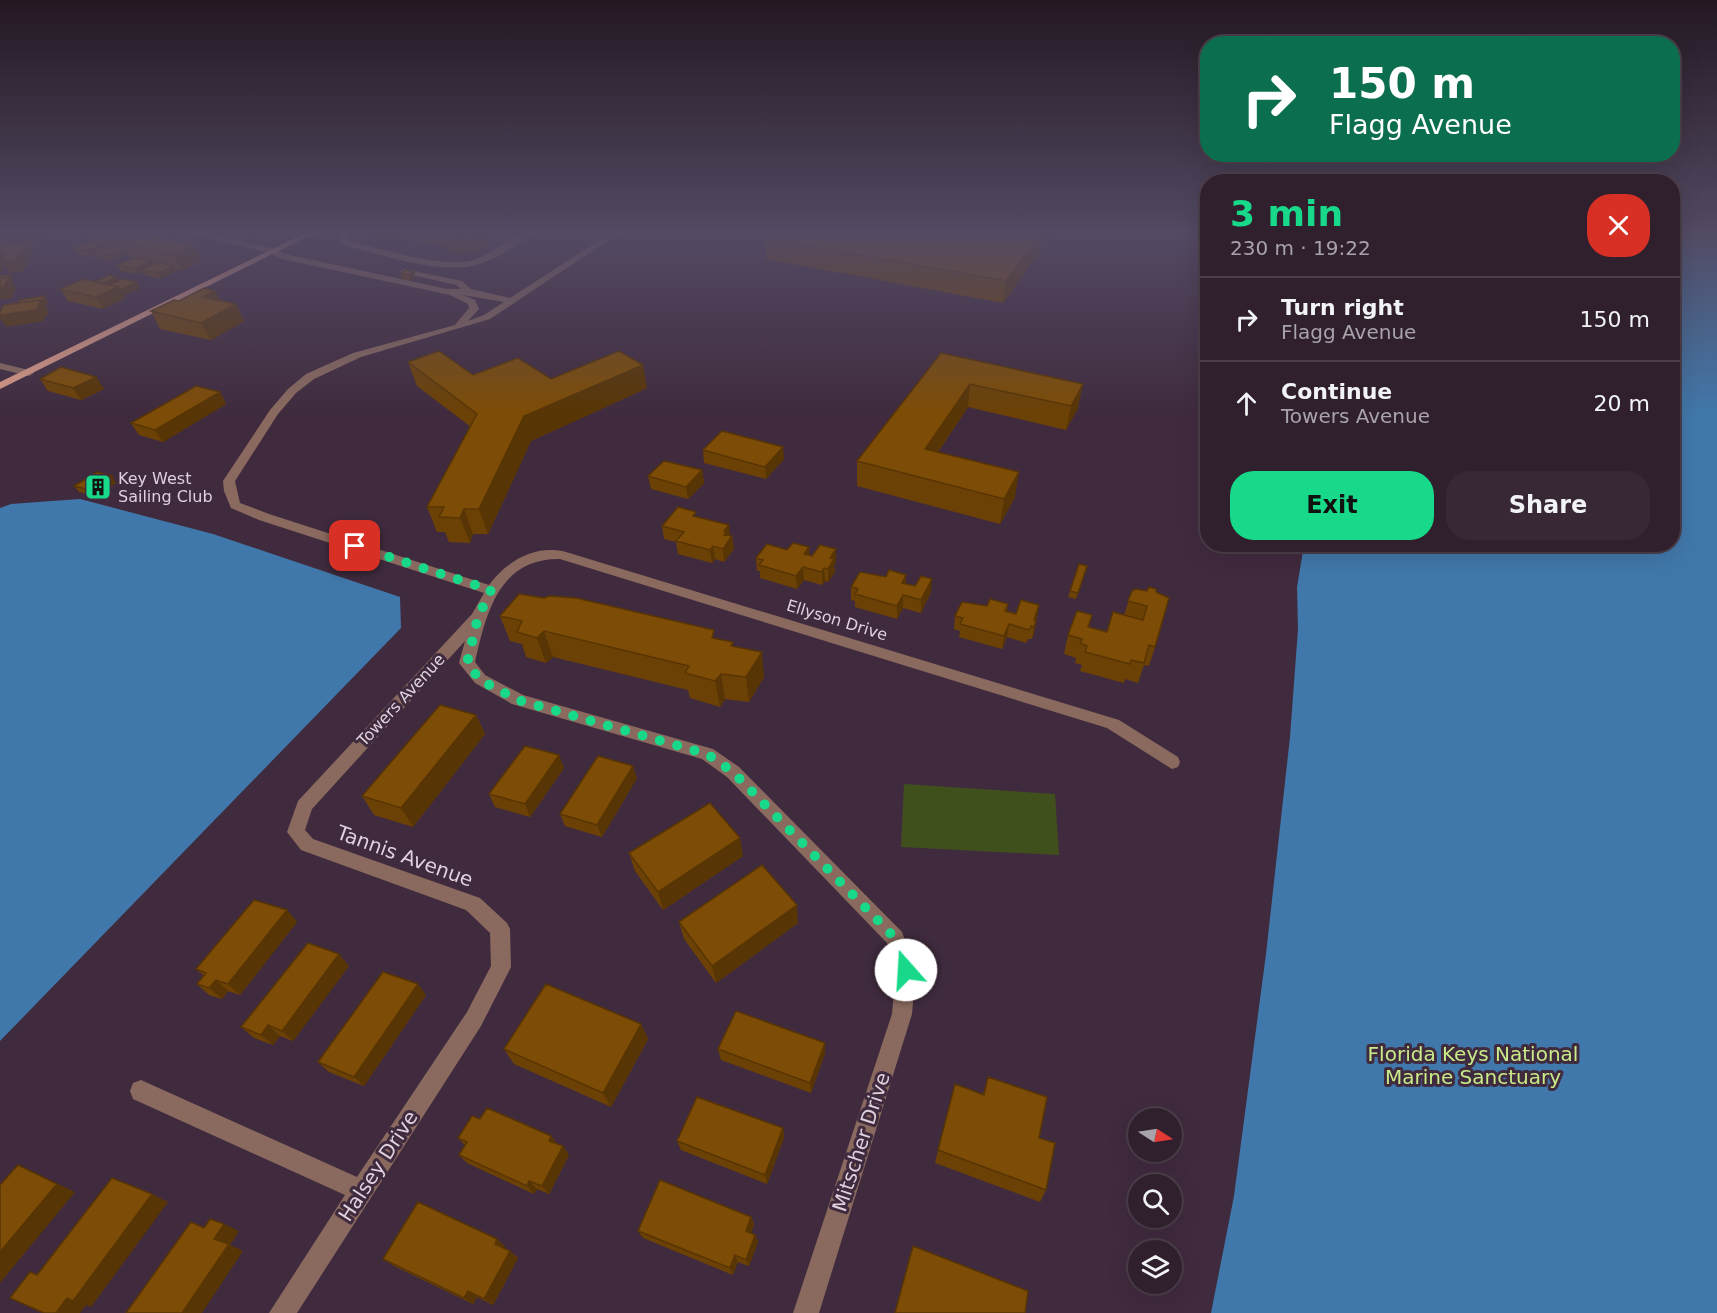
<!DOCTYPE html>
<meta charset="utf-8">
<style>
:root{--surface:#30202e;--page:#382836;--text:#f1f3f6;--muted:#a8a3aa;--line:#4b3e4a;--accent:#17d989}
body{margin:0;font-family:"DejaVu Sans",sans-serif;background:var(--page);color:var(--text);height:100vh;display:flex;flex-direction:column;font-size:22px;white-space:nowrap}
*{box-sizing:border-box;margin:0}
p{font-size:20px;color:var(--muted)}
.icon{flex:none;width:33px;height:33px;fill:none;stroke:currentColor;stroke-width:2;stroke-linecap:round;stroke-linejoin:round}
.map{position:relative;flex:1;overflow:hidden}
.drawer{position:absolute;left:1200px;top:174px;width:480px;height:378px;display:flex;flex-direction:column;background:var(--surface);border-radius:24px;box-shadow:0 6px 24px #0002,0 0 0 2px var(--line)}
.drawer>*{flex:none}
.guide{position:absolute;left:1200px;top:36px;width:480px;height:126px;border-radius:24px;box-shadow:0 6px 24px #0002,0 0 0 2px var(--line);background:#0b6e4f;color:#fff;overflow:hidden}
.needle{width:39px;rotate:102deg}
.tools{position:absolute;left:1128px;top:1108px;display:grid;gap:12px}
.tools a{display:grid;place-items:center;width:54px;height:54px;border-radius:50%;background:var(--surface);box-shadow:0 6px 24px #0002,0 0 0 2px var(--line);font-size:30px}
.pin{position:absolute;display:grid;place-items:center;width:51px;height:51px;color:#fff;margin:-26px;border-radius:12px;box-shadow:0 3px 9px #0006}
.me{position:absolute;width:66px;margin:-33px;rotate:341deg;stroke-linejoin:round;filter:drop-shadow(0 0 4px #0008)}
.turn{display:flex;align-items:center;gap:21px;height:126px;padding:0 30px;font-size:27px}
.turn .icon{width:78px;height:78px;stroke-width:2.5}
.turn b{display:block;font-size:42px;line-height:51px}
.round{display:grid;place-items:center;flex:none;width:63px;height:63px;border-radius:24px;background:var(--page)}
.overview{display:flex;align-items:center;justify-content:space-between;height:102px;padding:0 30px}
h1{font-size:36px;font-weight:700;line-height:45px;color:var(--accent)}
.cta{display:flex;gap:12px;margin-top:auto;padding:12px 30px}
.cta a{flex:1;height:69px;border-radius:24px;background:var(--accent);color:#111;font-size:24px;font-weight:700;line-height:69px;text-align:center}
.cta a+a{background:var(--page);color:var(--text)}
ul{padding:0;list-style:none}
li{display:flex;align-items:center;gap:18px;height:84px;padding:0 30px;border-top:2px solid var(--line)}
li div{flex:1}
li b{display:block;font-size:22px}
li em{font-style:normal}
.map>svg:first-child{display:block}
.green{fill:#40501c}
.water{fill:#4178ab}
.pier{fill:#402b3e}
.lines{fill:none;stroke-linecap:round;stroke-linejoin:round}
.minor{fill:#8a6a5f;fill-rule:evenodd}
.major{fill:#df9e88;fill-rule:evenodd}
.wall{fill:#6c4105}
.shaded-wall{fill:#583504}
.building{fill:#7d4c06;stroke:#583504;stroke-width:1.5}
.route{stroke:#17d989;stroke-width:10;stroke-dasharray:0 18}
.labels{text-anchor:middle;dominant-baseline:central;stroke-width:6;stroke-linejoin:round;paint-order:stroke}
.poi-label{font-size:16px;fill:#dfd1dd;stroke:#402b3e;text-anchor:start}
.street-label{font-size:16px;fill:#dfd1dd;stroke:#402b3e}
.near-street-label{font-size:20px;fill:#dfd1dd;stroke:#402b3e}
.near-park-label{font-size:20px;fill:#c8ea88;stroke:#402b3e}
</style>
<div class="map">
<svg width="1717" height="1313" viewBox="0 0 1717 1313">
<rect width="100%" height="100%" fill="#402b3e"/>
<path class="green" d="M 904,784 L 1055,794 L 1059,855 L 901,847 Z"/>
<path class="water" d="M 1673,230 L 1717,230 L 1717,1313 L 1174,1313 L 1211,1156 L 1246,951 L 1295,545 L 1672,544 Z
M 80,499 L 213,534 L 400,597 L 401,628 L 0,1041 L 0,508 L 11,504 Z"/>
<path class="pier" d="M 1291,544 L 1304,545 L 1297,587 L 1298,629 L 1290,737 L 1266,954 L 1234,1196 L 1211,1313 L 1171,1313 L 1208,1156 L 1243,951 Z"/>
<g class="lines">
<path class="minor" d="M 176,230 L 190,230 L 276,249 L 285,254 L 447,289 L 461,289 L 456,285 L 399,272 L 404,269 L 462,281 L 471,289 L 510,298 L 615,230 L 624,230 L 490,319 L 361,357 L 314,379 L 296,393 L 278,414 L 235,481 L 240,503 L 269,514 L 489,585 C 507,561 535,544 566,552 L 1119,720 L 1178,757 L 1180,762 L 1178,767 L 1172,769 L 1107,728 L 560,559 C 499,558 486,613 475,662 L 485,675 L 523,695 L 713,749 L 739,767 L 902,932 L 916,970 L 912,1014 L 819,1313 L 793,1313 L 892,1014 L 896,970 L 887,943 L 727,777 L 702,759 L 512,704 L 475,683 L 459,663 L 465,641 L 312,809 L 305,830 L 313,839 L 480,898 L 507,923 L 510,929 L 511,967 L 481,1026 L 297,1313 L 269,1313 L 345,1195 L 133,1099 L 130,1091 L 133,1083 L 141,1080 L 357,1177 L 467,1012 L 491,966 L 490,933 L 466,910 L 301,850 L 287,832 L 298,801 L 472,614 L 484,593 L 259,520 L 231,508 L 224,491 L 223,481 L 270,410 L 288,389 L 306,374 L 353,353 L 455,325 L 469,308 L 468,304 L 450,295 L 282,259 L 270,253 ZM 463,295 L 504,302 L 484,315 L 468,321 L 479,309 L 475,300 Z
M 345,230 L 354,230 L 347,238 L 349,241 C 381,248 443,269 473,260 C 495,254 514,229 535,230 C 519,245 493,262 471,266 C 434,273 379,254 343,245 L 338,238 Z
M 0,363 L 33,371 L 34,373 L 29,376 L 0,369 Z"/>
<path class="major" d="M 311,230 L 321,230 L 0,389 L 0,382 Z"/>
</g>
<path class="wall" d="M 370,230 L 486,230 L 490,245 L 478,253 L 467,250 L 462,254 L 448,251 L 447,247 L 390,236 L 385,238 L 373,236 Z
M 87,234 L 147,234 L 148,236 L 194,245 L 202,261 L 182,271 L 175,269 L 176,271 L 161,279 L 145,275 L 144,272 L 138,274 L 120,271 L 117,265 L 131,259 L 128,254 L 112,261 L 98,258 L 96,255 L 91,257 L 77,254 L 74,248 L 91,242 Z
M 1051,236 L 1003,303 L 766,259 L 765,238 Z
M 414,272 L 415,277 L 410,281 L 402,279 L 400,274 Z
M 117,277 L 119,281 L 137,282 L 140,288 L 123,296 L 125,298 L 103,309 L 68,301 L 60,289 Z
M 215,291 L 220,301 L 244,321 L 211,340 L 160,329 L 151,311 L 179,301 Z
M 941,353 L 1078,408 L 1066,430 L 968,407 L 938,452 L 1015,497 L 1000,524 L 857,486 L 857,461 Z
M 408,362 L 473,375 L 551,379 L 647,388 L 531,441 L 488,534 L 473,534 L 470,543 L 449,542 L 445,532 L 437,532 L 427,507 L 471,427 L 417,386 Z
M 96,377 L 104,389 L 81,400 L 48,391 L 40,379 Z
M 220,392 L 226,404 L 163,442 L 139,435 L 131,423 Z
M 703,450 L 784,459 L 766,479 L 704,463 Z
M 702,470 L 704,483 L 688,499 L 651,489 L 648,476 Z
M 116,483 L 95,496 L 79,492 L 74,486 Z
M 697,517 L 732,536 L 734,549 L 724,562 L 715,559 L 712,563 L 678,554 L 676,542 L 664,539 L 662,526 Z
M 836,549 L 836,562 L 834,565 L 835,572 L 828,582 L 825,581 L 822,585 L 804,580 L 797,589 L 760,578 L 760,571 L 757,571 L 756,558 L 810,556 L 812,556 Z
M 1085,572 L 1076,599 L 1068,597 L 1070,591 Z
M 906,584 L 931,592 L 921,613 L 903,608 L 897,619 L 855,607 L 855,601 L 851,600 L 851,587 Z
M 1132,591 L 1156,592 L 1155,647 L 1149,666 L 1144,665 L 1138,683 L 1125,679 L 1124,683 L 1080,671 L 1082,665 L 1075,663 L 1076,658 L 1064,654 L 1068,635 L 1092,615 L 1089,627 L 1107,632 L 1124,615 Z
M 1008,604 L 1007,611 L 1037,618 L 1034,633 L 1032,639 L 1028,639 L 1026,643 L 1007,637 L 1002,649 L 959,637 L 960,631 L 954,629 L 955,616 L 987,606 Z
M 500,616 L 715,639 L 733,642 L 733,647 L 764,677 L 749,702 L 725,699 L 720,707 L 690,698 L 688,690 L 553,657 L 546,663 L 526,657 L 522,644 L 510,641 Z
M 476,715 L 485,734 L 413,827 L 374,815 L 362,796 Z
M 564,768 L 530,817 L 495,807 L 489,794 Z
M 637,778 L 602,837 L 565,826 L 560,814 Z
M 629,853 L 743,856 L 663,910 L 635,871 Z
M 287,910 L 297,922 L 240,995 L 228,991 L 222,999 L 209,995 L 197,984 L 204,976 L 196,969 Z
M 679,922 L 798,923 L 716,983 L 684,939 Z
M 349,966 L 293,1041 L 280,1036 L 273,1045 L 254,1038 L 241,1027 Z
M 426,995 L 364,1086 L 329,1072 L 318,1062 Z
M 641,1024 L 648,1039 L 611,1107 L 514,1064 L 504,1049 Z
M 825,1043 L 825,1053 L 811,1093 L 721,1060 L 718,1049 Z
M 988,1077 L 1046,1190 L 1040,1202 L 935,1163 L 938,1150 L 983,1094 Z
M 480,1119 L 551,1136 L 557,1144 L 563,1146 L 569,1155 L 549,1194 L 537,1189 L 534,1194 L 467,1163 L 459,1155 L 465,1145 L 458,1138 Z
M 783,1128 L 784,1138 L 767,1184 L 681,1150 L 677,1141 Z
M 751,1217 L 754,1224 L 751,1233 L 755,1235 L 758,1242 L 749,1266 L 738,1262 L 733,1275 L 643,1238 L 638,1231 Z
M 505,1246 L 504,1249 L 510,1251 L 518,1258 L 493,1305 L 477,1297 L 473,1304 L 394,1266 L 383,1259 Z"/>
<path class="shaded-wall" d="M 32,230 L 45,230 L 42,235 L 41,235 L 37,244 L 28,246 L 33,253 L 23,271 L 10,273 L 5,266 L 4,267 L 0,274 L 0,255 L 6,254 L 16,260 L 0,249 L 0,235 Z
M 382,230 L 387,230 L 390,236 L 385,238 Z
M 485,230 L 486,230 L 490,245 L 478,253 L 473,236 Z
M 1043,230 L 1052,230 L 1051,236 L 1003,303 L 1006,281 Z
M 462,234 L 467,250 L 462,254 L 457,237 Z
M 104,244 L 108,249 L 95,253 L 96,255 L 91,257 L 88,251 Z
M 194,245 L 202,261 L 182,271 L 174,254 Z
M 125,248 L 128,254 L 112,261 L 109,255 Z
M 152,261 L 155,267 L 142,270 L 144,272 L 138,274 L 135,269 Z
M 173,266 L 176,271 L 161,279 L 158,273 Z
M 414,272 L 415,277 L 410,281 L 408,275 Z
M 10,274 L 13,280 L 12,282 L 16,288 L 12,298 L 0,300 L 0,283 Z
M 117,277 L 121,283 L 109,288 L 98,286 Z
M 137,282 L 140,288 L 123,296 L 125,298 L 103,309 L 96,297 L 118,287 Z
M 215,291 L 224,308 L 203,297 Z
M 44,296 L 48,302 L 46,307 L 49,312 L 43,321 L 6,327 L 0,318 L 0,315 Z
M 236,304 L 244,321 L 211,340 L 201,323 Z
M 643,365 L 647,388 L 531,441 L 488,534 L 479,509 L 524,416 Z
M 96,377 L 104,389 L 81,400 L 73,388 Z
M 970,384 L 968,407 L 923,473 L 925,449 Z
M 1083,384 L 1078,408 L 1066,430 L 1071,406 Z
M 220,392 L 226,404 L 163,442 L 155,430 Z
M 783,447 L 784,459 L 766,479 L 765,467 Z
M 702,470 L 704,483 L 688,499 L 686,487 Z
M 1019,472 L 1015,497 L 1000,524 L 1004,499 Z
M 112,476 L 116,483 L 95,496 L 90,490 Z
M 464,509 L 473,534 L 470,543 L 460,518 Z
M 729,525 L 730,538 L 732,536 L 734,549 L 724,562 L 723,549 L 724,531 Z
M 713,546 L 715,559 L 712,563 L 710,550 Z
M 809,547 L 810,560 L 804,554 Z
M 836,549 L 836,562 L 834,565 L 835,572 L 828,582 L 828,569 L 830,558 Z
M 803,567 L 804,580 L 797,589 L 796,576 Z
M 824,568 L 825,581 L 822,585 L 822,572 Z
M 906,575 L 906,588 L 902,583 Z
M 932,579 L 931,592 L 921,613 L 921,600 Z
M 903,595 L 903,608 L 897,619 L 897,606 Z
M 1039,605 L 1037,618 L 1034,626 L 1034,620 Z
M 1036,621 L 1034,633 L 1032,639 L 1034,627 Z
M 1009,624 L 1007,637 L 1002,649 L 1004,636 Z
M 544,631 L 553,657 L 546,663 L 537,638 Z
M 762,652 L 764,677 L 749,702 L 746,677 Z
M 721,674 L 725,699 L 720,707 L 715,681 Z
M 476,715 L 485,734 L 413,827 L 401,808 Z
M 559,755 L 564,768 L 530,817 L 525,804 Z
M 633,766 L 637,778 L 602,837 L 597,825 Z
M 740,838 L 743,856 L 663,910 L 658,892 Z
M 797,905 L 798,923 L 716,983 L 712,966 Z
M 287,910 L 297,922 L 240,995 L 228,984 Z
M 339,954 L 349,966 L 293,1041 L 282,1031 Z
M 216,980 L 228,991 L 222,999 L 209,988 Z
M 418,984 L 426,995 L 364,1086 L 354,1077 Z
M 641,1024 L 648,1039 L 611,1107 L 603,1093 Z
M 268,1025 L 280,1036 L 273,1045 L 261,1035 Z
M 825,1043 L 825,1053 L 811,1093 L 810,1083 Z
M 783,1128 L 784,1138 L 767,1184 L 765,1175 Z
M 551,1136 L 558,1145 L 549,1141 Z
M 563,1146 L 569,1155 L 549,1194 L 542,1186 Z
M 18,1165 L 75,1192 L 0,1283 L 0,1252 Z
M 529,1181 L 537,1189 L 534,1194 L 527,1186 Z
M 152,1194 L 168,1202 L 91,1307 L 86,1305 L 80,1313 L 56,1313 Z
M 751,1217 L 754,1224 L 749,1238 L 746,1231 Z
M 224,1224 L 239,1231 L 230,1245 L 243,1251 L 202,1313 L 182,1313 L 214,1239 Z
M 755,1235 L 758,1242 L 749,1266 L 746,1260 Z
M 497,1239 L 505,1246 L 503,1251 L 495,1244 Z
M 510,1251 L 518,1258 L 493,1305 L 484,1299 Z
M 735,1255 L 738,1262 L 733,1275 L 730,1268 Z
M 468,1291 L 477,1297 L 473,1304 L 464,1298 Z"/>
<path class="building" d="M 0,230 L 32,230 L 30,234 L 0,238 Z
M 97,230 L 126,230 L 147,234 L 128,242 L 87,234 Z
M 433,230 L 485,230 L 473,236 L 462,234 L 457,237 L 443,235 L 447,232 Z
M 774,230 L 1043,230 L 1006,281 L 765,238 Z
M 144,235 L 194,245 L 174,254 L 123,244 Z
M 91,241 L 104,244 L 88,251 L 74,248 Z
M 26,243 L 16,260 L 2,262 L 6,254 L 0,255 L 0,246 Z
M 111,245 L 125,248 L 109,255 L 95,253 Z
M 134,258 L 152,261 L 135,269 L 117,265 Z
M 158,262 L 173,266 L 158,273 L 142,270 Z
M 406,270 L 414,272 L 408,275 L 400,274 Z
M 10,274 L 8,277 L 0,278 L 0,276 Z
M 109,275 L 117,277 L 103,284 L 95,282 Z
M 9,277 L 4,287 L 0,288 L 0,278 Z
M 84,279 L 118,287 L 96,297 L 60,289 Z
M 123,279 L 137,282 L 120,290 L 118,287 L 109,285 Z
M 204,288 L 215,291 L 203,297 L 236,304 L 201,323 L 151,311 L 174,300 L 179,301 Z
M 44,296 L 42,302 L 41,300 L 18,303 L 19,300 Z
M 41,300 L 36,310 L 0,315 L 0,312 L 4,305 Z
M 439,351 L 473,375 L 518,358 L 551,379 L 619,351 L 643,365 L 524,416 L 479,509 L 464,509 L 460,518 L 439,517 L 444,507 L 427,507 L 477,414 L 408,362 Z
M 941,353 L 1083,384 L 1071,406 L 970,384 L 925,449 L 1019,472 L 1004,499 L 857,461 Z
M 61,367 L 96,377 L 73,388 L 40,379 Z
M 196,386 L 220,392 L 155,430 L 131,423 Z
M 722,431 L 783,447 L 765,467 L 703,450 Z
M 664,461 L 702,470 L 686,487 L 648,476 Z
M 97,472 L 112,476 L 90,490 L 74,486 Z
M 678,507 L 696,512 L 693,516 L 729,525 L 724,531 L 726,532 L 724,535 L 732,536 L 723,549 L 713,546 L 710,550 L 676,541 L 684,532 L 662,526 Z
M 793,543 L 809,547 L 804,554 L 812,556 L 820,545 L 836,549 L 830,558 L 834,559 L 828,569 L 824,568 L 822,572 L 803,567 L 796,576 L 759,565 L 763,560 L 756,558 L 767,544 L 787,550 Z
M 1079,564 L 1087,566 L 1078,593 L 1070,591 Z
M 889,570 L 906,575 L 902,583 L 915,586 L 921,576 L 932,579 L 921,600 L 903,595 L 897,606 L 855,594 L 858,589 L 851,587 L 860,572 L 886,577 Z
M 1149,587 L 1156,589 L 1156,592 L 1169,598 L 1155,647 L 1149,645 L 1144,663 L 1131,660 L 1130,664 L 1085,652 L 1087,646 L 1080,643 L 1082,639 L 1068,635 L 1077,611 L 1092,615 L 1088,627 L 1107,632 L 1113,612 L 1143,620 L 1147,606 L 1128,601 L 1132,591 L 1136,589 L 1147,591 Z
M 519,594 L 544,598 L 549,596 L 576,598 L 714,630 L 712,638 L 733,642 L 731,646 L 762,652 L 746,677 L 721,674 L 715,681 L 685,673 L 689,666 L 544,631 L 537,638 L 517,632 L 522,621 L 500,616 Z
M 990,599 L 1008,604 L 1005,611 L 1016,614 L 1021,600 L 1039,605 L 1034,620 L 1036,621 L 1034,627 L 1031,626 L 1029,630 L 1009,624 L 1004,636 L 960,624 L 963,618 L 955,616 L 962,602 L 987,606 Z
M 440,705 L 476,715 L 401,808 L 362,796 Z
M 525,746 L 559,755 L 525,804 L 489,794 Z
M 598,756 L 633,766 L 597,825 L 560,814 Z
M 710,803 L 740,838 L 658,892 L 629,853 Z
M 762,865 L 797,905 L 712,966 L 679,922 Z
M 254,900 L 287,910 L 228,984 L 216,980 L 209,988 L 197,984 L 206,973 L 196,969 Z
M 308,943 L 339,954 L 282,1031 L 268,1025 L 261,1035 L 241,1027 Z
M 383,972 L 418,984 L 354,1077 L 318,1062 Z
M 546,984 L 641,1024 L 603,1093 L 504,1049 Z
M 736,1011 L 825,1043 L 810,1083 L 718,1049 Z
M 988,1077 L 1047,1097 L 1039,1138 L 1055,1143 L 1046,1190 L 938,1150 L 955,1084 L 984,1095 Z
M 697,1097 L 783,1128 L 765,1175 L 677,1141 Z
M 487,1108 L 551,1136 L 549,1141 L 563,1146 L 542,1186 L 529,1181 L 527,1186 L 459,1155 L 467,1142 L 458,1138 L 472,1116 L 480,1119 Z
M 18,1165 L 57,1184 L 0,1252 L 0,1185 Z
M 112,1178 L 152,1194 L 73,1301 L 67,1298 L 56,1313 L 44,1313 L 10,1298 L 30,1272 L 37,1275 Z
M 660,1180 L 751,1217 L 746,1231 L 755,1235 L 746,1260 L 735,1255 L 730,1268 L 638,1231 Z
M 418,1202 L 497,1239 L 495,1244 L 510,1251 L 484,1299 L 468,1291 L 464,1298 L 383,1259 Z
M 210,1219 L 224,1224 L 214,1239 L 229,1244 L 182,1313 L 126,1313 L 191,1222 L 204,1228 Z
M 913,1246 L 1028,1291 L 1025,1313 L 895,1313 Z"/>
<linearGradient id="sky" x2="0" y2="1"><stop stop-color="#231822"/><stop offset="0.56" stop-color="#534a63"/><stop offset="1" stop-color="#534a63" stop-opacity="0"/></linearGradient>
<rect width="1717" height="414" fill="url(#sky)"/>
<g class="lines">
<path class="route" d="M 355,546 L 491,590 L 478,617 L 467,663 L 480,680 L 518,700 L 707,754 L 733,772 L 895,938 L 906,970"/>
</g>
<defs>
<symbol id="building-square" viewBox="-11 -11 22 22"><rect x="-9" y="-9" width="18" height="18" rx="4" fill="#17d989" stroke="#402b3e"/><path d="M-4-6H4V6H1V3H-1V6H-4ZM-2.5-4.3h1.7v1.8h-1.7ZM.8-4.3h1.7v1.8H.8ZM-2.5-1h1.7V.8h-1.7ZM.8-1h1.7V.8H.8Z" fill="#111"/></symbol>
</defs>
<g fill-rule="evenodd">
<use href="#building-square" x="83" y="472" width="30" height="30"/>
</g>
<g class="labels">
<g class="poi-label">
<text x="118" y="478">Key West<tspan x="118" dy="18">Sailing Club</tspan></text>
</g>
<g class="street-label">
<text transform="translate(837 620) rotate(17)">Ellyson Drive</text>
<text transform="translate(401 700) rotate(-47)">Towers Avenue</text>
</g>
<g class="near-street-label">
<text transform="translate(405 856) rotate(20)">Tannis Avenue</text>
<text transform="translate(861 1142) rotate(-72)">Mitscher Drive</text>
<text transform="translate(378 1166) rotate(-57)">Halsey Drive</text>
</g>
<g class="near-park-label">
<text x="1473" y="1054">Florida Keys National<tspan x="1473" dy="23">Marine Sanctuary</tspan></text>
</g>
</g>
</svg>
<div class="tools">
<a><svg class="needle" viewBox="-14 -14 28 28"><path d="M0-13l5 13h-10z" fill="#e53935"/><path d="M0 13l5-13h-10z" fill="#a8a3aa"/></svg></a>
<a><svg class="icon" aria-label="search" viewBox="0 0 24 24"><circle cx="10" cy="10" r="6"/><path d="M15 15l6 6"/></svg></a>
<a><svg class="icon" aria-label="layers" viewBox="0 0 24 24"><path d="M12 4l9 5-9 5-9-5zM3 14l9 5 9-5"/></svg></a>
</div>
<div class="pin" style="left:355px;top:546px;background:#d93025"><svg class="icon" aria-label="arrive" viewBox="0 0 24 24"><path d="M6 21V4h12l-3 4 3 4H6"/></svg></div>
<svg class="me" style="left:906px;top:970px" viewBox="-20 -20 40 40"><circle r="19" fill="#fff"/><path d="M0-13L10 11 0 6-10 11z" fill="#17d989"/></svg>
<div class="guide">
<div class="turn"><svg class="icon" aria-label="right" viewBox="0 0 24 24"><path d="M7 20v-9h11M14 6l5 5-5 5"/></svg><div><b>150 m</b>Flagg Avenue</div></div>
</div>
<section class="drawer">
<div class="overview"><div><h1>3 min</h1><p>230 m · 19:22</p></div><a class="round" style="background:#d93025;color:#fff"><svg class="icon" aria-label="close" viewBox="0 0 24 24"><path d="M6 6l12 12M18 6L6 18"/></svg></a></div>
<ul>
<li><svg class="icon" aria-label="right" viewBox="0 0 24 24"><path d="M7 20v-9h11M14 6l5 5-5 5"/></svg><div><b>Turn right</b><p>Flagg Avenue</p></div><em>150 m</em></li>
<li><svg class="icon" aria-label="ahead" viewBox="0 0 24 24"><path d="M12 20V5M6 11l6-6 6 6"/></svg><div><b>Continue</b><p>Towers Avenue</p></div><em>20 m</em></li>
</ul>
<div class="cta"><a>Exit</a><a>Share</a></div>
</section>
</div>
